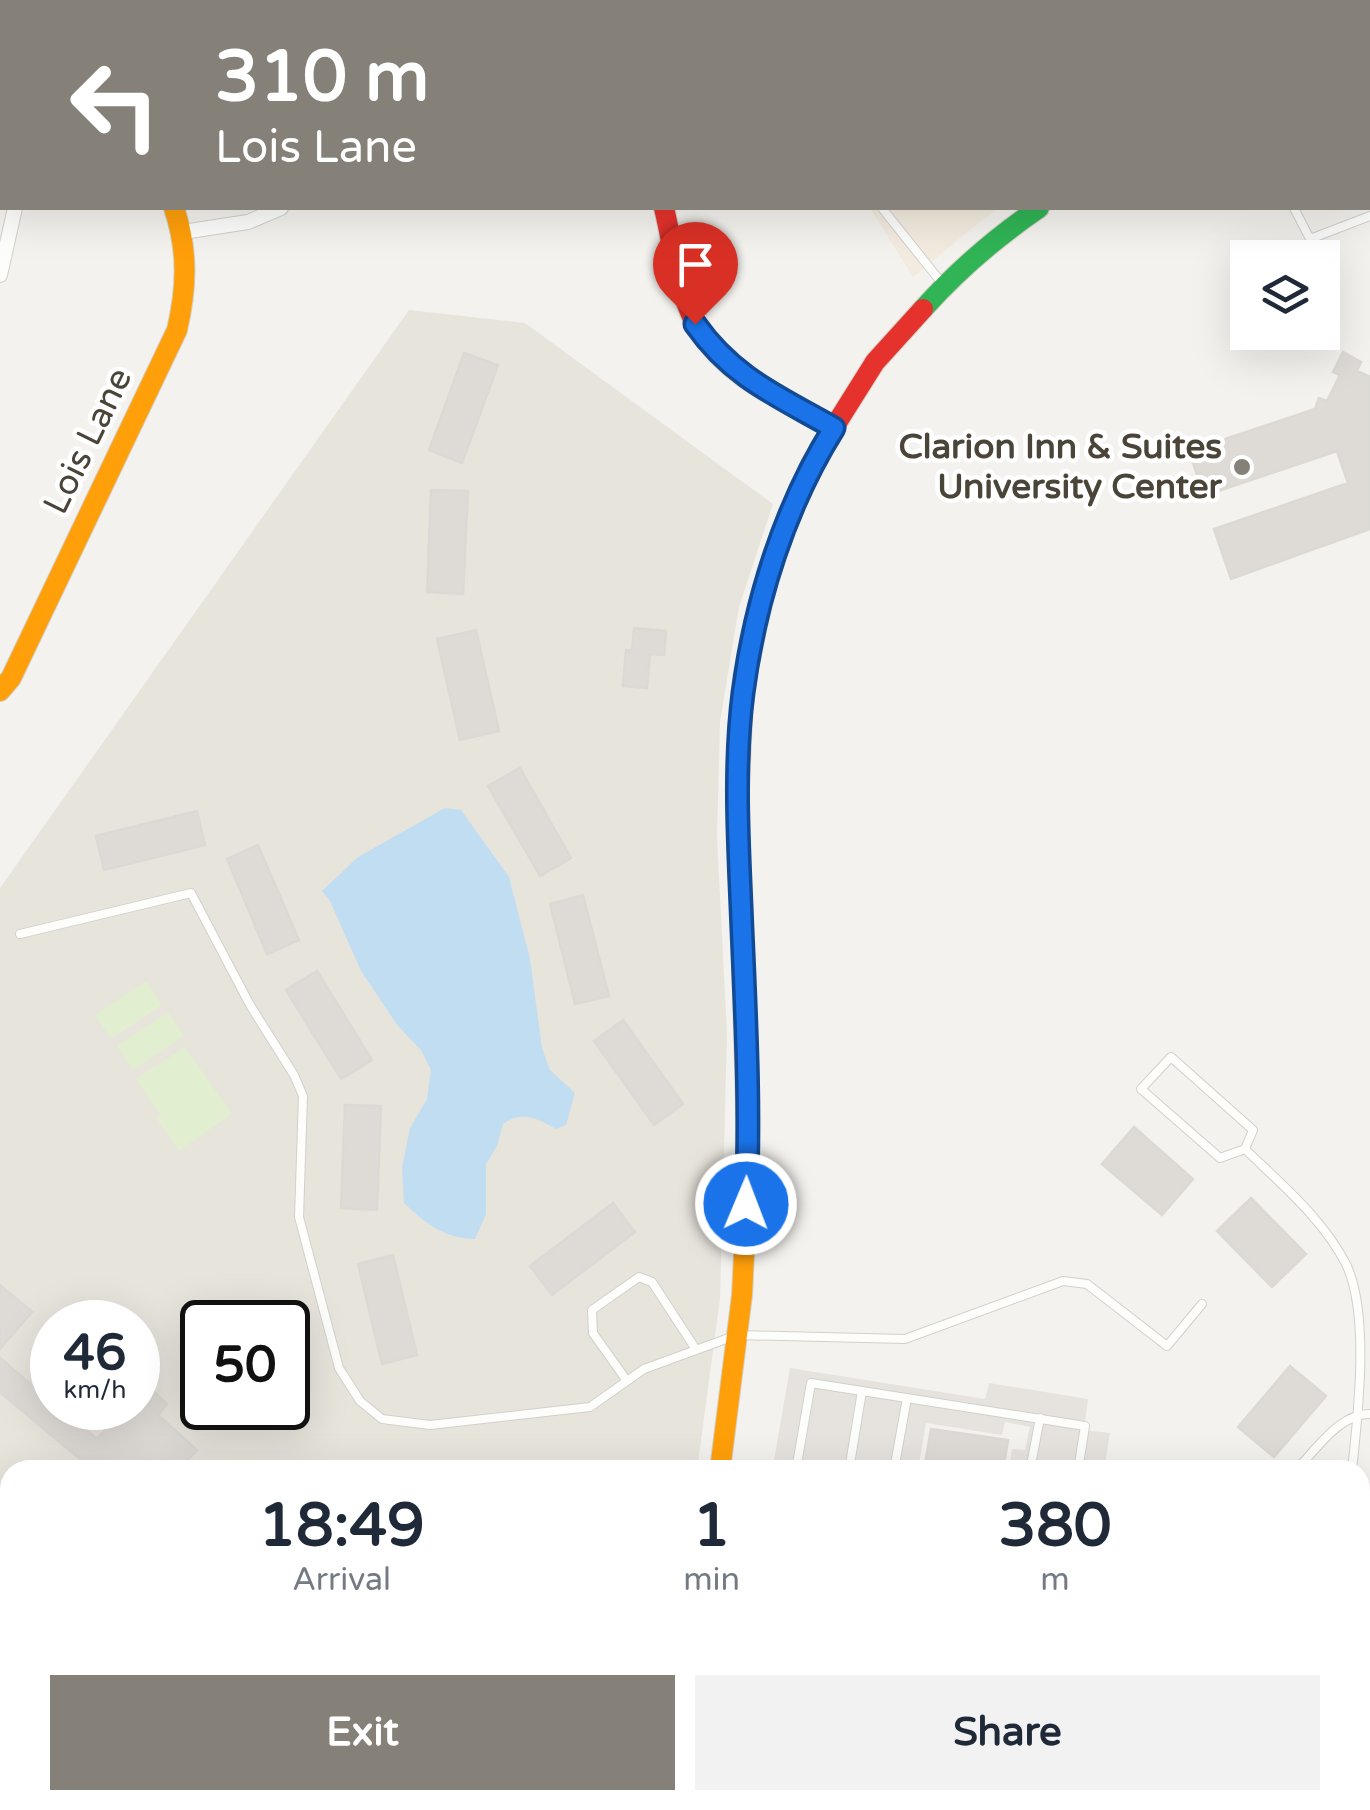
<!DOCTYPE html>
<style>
:root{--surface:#fff;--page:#f2f2f3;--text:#1f2937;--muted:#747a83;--accent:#868178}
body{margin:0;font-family:"Varela Round",sans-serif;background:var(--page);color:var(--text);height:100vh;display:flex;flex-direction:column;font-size:38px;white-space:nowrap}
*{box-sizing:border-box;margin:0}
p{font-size:32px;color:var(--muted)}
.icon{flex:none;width:55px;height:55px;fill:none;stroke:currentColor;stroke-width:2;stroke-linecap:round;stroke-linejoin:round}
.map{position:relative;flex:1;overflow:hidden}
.details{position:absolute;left:0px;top:1460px;width:1370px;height:350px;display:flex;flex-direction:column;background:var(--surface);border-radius:30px 30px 0 0;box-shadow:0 10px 40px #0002}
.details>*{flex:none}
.banner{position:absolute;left:0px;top:0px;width:1370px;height:210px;box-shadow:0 10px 40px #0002;background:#868178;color:#fff;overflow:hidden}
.controls{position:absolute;left:1230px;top:240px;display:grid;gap:20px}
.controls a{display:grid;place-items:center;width:110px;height:110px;border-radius:0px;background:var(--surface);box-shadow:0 10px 40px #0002;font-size:50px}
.speed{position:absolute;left:30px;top:1300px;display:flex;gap:20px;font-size:50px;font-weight:700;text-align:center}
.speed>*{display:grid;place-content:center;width:130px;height:130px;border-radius:50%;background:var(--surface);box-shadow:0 10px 40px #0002;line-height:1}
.speed small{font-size:25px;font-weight:400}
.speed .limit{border:5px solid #111;border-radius:15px;background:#fff;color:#111}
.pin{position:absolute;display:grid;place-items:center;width:85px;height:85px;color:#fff;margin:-102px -42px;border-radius:50% 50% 50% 0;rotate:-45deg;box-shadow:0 0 10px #0007}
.pin .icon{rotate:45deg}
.me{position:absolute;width:110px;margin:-55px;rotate:1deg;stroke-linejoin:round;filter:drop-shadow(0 0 8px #0008)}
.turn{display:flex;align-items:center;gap:35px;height:210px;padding:0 50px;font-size:45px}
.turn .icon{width:130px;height:130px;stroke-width:2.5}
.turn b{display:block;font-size:70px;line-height:85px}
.eta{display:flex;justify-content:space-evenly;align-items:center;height:170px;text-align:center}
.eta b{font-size:60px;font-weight:700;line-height:70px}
.action{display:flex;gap:20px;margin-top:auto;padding:20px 50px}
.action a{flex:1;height:115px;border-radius:0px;background:var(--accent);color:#fff;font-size:40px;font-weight:700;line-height:115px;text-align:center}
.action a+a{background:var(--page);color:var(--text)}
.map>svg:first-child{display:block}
.residential{fill:#e7e4dc;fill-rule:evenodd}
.commercial{fill:#f3ebdf}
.green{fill:#e1eecf}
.parking{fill:#e6e3df}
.water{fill:#c0ddf1}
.building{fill:#dedbd6;stroke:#dcd9d4;stroke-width:2.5}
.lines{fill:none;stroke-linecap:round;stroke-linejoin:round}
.lane-casing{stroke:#d2d0cb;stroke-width:10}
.street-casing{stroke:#d2d0cb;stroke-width:16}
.fast-casing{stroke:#d3cfc5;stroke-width:22}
.slow-casing{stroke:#d3cfc5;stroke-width:22}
.jam-casing{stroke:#d3cfc5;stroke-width:22}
.lane{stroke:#fdfdfc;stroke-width:8}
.street{stroke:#fdfdfc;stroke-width:14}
.fast{stroke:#30b455;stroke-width:20}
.slow{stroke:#ff9f0a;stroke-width:20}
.jam{stroke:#e5322d;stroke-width:20}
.route-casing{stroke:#114b97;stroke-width:25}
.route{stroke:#1a73e8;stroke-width:18}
.poi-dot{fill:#868178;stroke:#fff;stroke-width:4}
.labels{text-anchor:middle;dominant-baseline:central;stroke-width:9;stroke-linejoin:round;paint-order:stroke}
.street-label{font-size:35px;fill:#4b4439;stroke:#fff}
.poi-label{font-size:35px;font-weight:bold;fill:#4b4439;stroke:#fff;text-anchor:end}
</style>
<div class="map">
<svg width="1370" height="1810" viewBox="0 0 1370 1810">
<rect width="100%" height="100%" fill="#f4f2ee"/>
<path class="residential" d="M 409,310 L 525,323 L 773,504 L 739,607 L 720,722 L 717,836 L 727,1034 L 720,1299 L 697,1470 L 10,1470 L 10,1753 L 0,1766 L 0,888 ZM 52,1322 L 138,1322 L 138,1408 L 52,1408 ZM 202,1322 L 288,1322 L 288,1408 L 202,1408 Z
M 167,1800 L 396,1800 L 387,1810 L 179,1810 Z"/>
<path class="commercial" d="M 740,0 L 1351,0 L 1351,2 Z
M 870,208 L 997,208 L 913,277 Z"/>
<path class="green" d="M 146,981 L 162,1005 L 111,1039 L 95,1015 Z
M 168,1012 L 184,1036 L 133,1070 L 117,1046 Z
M 185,1047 L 232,1114 L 179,1151 L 156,1118 L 160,1115 L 136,1079 Z"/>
<path class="parking" d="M 790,1368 L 985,1399 L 989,1383 L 1088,1399 L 1084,1430 L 1110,1433 L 1104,1470 L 1009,1470 L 1012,1449 L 1025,1450 L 1030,1427 L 1005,1422 L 1002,1435 L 926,1423 L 918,1470 L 787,1470 L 773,1466 Z"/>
<path class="water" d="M 445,808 L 461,810 L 509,877 L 530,959 L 542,1048 L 550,1070 L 575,1093 L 566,1125 L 556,1129 C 538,1119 522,1110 503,1124 L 497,1146 L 486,1164 L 486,1214 L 475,1239 C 444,1238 426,1224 404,1203 L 402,1168 L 410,1128 L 427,1099 L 431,1070 L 421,1050 L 398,1026 L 361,971 L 330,901 L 322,891 L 358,857 Z"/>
<path class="building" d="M 1343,352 L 1361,362 L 1357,371 L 1370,377 L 1370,529 L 1231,579 L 1214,529 L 1348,483 L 1337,451 L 1204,496 L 1189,451 L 1315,409 L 1319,398 L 1327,401 L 1340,375 L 1333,372 Z
M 464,353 L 498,365 L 462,463 L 429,450 Z
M 431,490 L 468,491 L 463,594 L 427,592 Z
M 634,628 L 666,631 L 664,655 L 650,654 L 647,688 L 623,686 L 626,650 L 632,651 Z
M 476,630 L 499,731 L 460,740 L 437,639 Z
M 520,768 L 571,858 L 540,876 L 488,786 Z
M 197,811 L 205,845 L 104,870 L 96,836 Z
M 258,845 L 299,940 L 267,954 L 227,859 Z
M 583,895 L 609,996 L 575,1004 L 550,904 Z
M 317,971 L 372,1060 L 341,1079 L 286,990 Z
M 623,1020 L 683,1104 L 654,1125 L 594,1041 Z
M 345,1105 L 381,1106 L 377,1210 L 341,1208 Z
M 1134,1127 L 1193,1179 L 1162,1215 L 1102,1164 Z
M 1251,1198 L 1306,1254 L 1272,1287 L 1217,1231 Z
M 613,1203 L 635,1232 L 552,1295 L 530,1266 Z
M 393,1255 L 417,1355 L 382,1364 L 358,1264 Z
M 0,1285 L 32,1312 L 0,1349 Z
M 0,1358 L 52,1402 L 52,1408 L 59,1408 L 97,1439 L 125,1408 L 138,1408 L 138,1393 L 145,1384 L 167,1404 L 158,1415 L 197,1450 L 179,1470 L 70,1470 L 80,1459 L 0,1392 Z
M 1290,1366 L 1326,1396 L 1274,1457 L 1238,1427 Z
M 931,1429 L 1008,1440 L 1003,1470 L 924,1470 Z"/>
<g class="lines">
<defs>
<path id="lane" d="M 765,0 L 766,2
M 1019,0 L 1020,2
M 0,25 L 2,25
M 1368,144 L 1370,143
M 882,208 L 941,282
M 1294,208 L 1310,239 L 1370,216
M 20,934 L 191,893 L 250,1005 L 294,1075 L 303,1096 L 299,1217 L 339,1368 L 360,1401 L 382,1419 L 430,1425 L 590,1407 L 644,1369 L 737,1335 L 905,1339 L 1063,1281 L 1087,1284 L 1167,1346 L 1202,1304
M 1171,1057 L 1253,1130 L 1245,1149 L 1220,1158 L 1141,1089 Z
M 1245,1149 C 1281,1184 1323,1219 1346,1264 C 1370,1314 1358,1415 1352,1470
M 627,1381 L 593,1333 L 592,1310 L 639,1277 L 652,1282 L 695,1348
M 796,1470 L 811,1383 L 1085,1426 L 1078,1470
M 849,1470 L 862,1391
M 894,1470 L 907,1398
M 1030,1470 L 1040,1418
M 1296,1470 C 1316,1450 1340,1413 1370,1414
M 1360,1770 L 1370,1778
M 1161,1800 L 1172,1810
M 1016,1810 L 1057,1800
M 1258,1810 L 1267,1800"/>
<path id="street" d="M 563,0 L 564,2
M 34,2 L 35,0
M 163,2 L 164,0
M 183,232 L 248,222 L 281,208
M 0,275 L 15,208"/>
<path id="fast" d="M 923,309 C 958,270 995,238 1039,208"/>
<path id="slow" d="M 1362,2 L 1363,0
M 1368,74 L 1370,73
M 1368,95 L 1370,95
M 0,691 L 11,678 L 177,330 C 187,287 188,250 174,208
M 720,1470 L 742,1295 L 748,1174 L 740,888
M 640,1810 L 643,1800"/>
<path id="jam" d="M 664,208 C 673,245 677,286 694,321 C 721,376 783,400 834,427
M 740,888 L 738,812 L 743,693 L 767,575 L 811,464 L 875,362 L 923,309"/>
</defs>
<use href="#lane" class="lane-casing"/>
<use href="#street" class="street-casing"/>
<use href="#fast" class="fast-casing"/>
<use href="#slow" class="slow-casing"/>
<use href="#jam" class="jam-casing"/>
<use href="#lane" class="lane"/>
<use href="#street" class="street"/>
<use href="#fast" class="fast"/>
<use href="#slow" class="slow"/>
<use href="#jam" class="jam"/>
</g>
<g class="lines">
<defs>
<path id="route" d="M 695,324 C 733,378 778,396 834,428 C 785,506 755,601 743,693 C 734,763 738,836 741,906 C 745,1005 751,1105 746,1204"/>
</defs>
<use href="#route" class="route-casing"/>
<use href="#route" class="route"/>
</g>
<circle class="poi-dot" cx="1242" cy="467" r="10"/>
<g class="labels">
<g class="street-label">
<text transform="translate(88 441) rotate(-64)">Lois Lane</text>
</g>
<g class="poi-label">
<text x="1222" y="447">Clarion Inn &amp; Suites<tspan x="1222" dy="40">University Center</tspan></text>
</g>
</g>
</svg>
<div class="controls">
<a><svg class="icon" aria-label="layers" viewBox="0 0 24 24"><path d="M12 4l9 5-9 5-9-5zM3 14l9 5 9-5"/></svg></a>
</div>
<div class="speed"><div>46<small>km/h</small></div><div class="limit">50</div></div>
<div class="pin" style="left:695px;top:324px;background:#d93025"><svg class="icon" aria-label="arrive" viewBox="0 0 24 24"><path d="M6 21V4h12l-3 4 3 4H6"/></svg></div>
<svg class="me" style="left:746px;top:1204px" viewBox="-20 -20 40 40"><circle r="17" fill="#1a73e8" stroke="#fff" stroke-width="3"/><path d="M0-11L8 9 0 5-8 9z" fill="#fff"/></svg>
<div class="banner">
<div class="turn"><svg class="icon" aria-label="left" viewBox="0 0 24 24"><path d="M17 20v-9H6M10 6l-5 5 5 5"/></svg><div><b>310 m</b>Lois Lane</div></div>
</div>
<section class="details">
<div class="eta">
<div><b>18:49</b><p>Arrival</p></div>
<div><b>1</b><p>min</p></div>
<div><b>380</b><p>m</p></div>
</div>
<div class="action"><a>Exit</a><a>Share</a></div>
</section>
</div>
